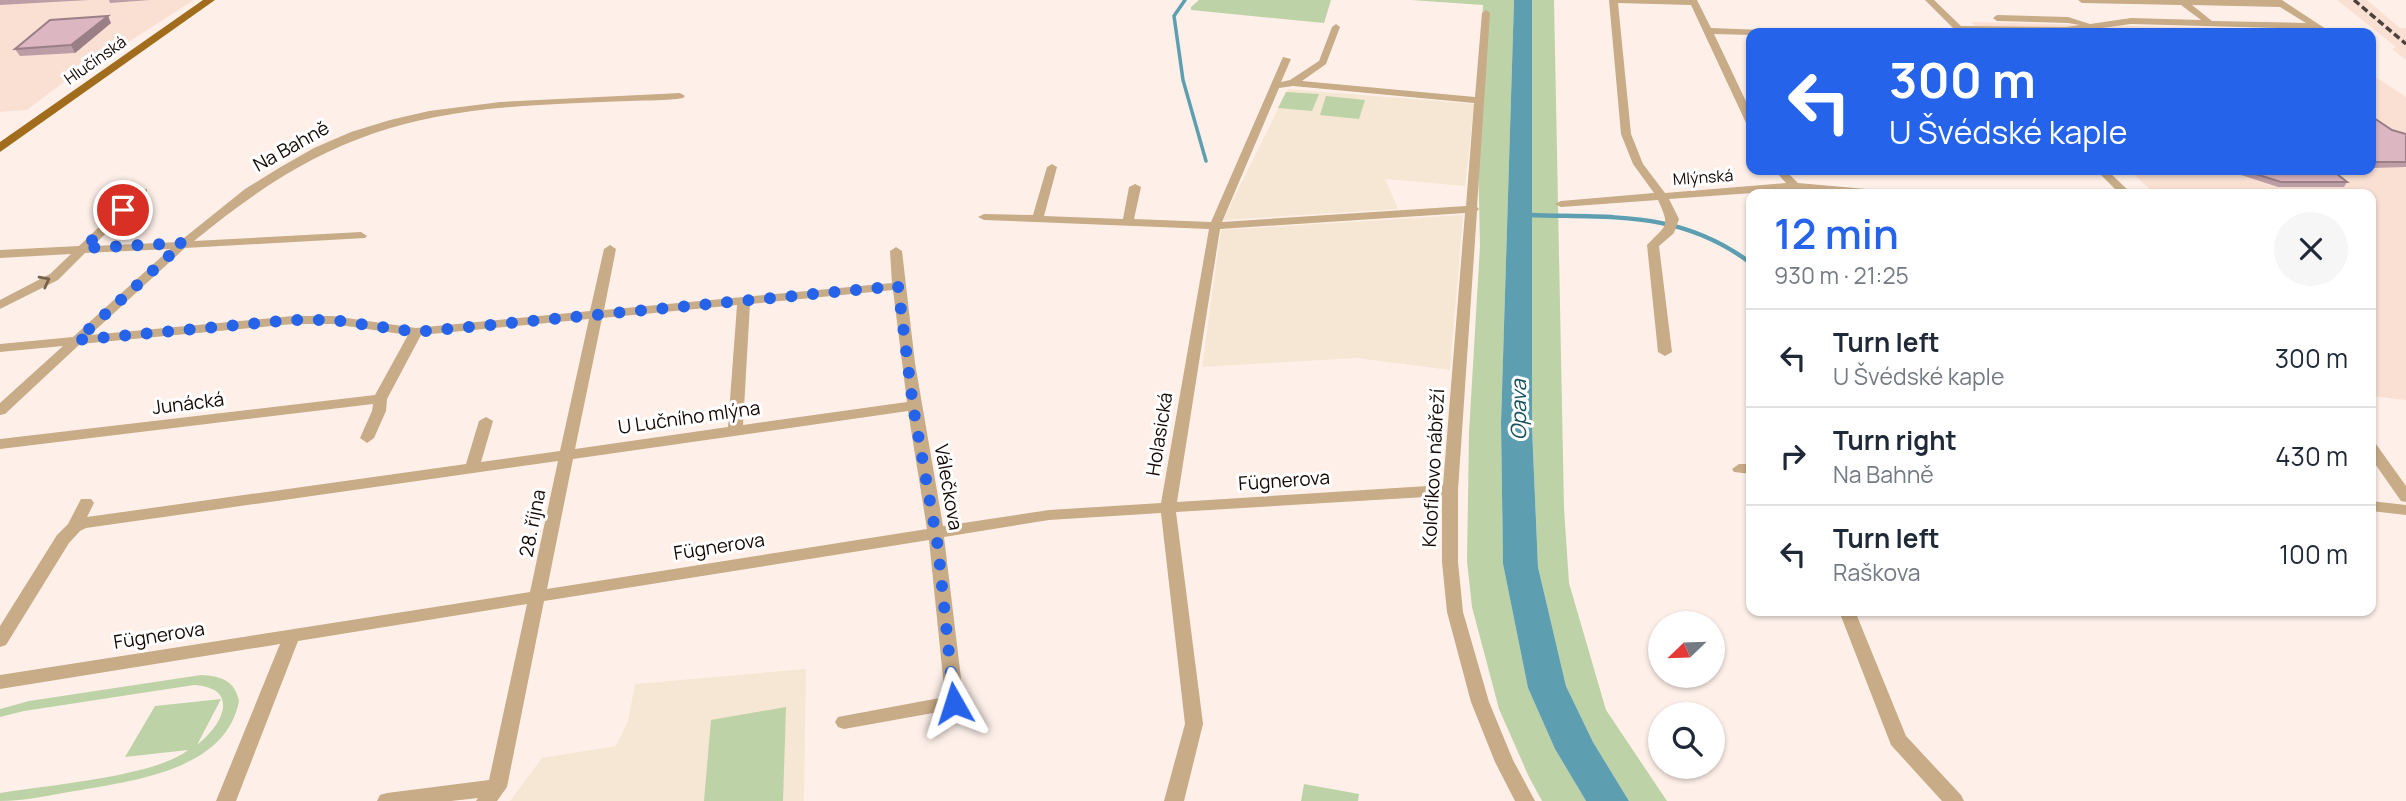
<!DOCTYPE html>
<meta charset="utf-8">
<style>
:root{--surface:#fff;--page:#f6f6f7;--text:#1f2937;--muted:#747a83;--line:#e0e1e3;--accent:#2563eb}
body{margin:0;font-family:Manrope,sans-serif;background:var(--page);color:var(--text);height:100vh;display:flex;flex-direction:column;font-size:26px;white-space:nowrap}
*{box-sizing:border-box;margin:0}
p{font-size:23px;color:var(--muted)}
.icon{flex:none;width:38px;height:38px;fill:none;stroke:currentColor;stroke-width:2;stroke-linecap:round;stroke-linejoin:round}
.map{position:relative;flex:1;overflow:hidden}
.drawer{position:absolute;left:1746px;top:189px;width:630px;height:427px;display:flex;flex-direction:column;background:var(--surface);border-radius:14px;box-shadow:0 2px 5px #0004}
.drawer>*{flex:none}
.top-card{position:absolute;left:1746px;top:28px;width:630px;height:147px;border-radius:14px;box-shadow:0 2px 5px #0004;background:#2563eb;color:#fff;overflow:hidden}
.needle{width:46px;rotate:247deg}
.fabs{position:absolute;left:1648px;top:611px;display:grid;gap:14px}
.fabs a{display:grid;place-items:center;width:77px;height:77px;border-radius:50%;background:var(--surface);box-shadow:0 2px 5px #0004;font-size:35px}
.pin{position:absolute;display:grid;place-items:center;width:60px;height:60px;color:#fff;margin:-30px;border:4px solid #fff;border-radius:50%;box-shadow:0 2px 7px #0007}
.me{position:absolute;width:77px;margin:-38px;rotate:354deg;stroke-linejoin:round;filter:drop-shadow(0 0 5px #0008)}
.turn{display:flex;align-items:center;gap:24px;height:147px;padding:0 28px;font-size:32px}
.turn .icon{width:91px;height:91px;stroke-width:2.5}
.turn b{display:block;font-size:49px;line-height:60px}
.round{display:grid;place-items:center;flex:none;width:74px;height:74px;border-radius:37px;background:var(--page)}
.headline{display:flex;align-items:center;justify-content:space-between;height:119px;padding:0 28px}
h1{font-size:42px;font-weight:600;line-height:52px;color:var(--accent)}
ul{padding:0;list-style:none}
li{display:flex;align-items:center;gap:21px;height:98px;padding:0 28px;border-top:2px solid var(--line)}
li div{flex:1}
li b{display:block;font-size:26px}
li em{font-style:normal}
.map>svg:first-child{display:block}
.built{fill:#fae0d3}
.education{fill:#f5e7d3}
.green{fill:#bdd2a6}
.water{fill:#5d9fb1}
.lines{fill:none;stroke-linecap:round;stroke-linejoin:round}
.stream-far1{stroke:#5d9fb1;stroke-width:3.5}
.stream{stroke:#5d9fb1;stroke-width:4.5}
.minor{fill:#c8ab87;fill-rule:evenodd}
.major{fill:#a16d1c;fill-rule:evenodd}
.rail{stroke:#4d413c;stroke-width:3.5;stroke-dasharray:7 3.5;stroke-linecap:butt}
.wall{fill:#bd9da6}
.shaded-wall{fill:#9a7f87}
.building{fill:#dcb6c1;stroke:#9a7f87;stroke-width:2}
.oneway{stroke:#77624c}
.route{stroke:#2563eb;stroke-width:12;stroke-dasharray:0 21.6}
.labels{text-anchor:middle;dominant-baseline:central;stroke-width:6;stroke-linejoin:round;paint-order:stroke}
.far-street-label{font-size:16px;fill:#140904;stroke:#fff}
.street-label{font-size:19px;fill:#140904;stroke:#fff}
.water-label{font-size:21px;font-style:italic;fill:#17505d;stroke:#fff}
</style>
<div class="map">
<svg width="2406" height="801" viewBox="0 0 2406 801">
<rect width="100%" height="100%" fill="#fef0e9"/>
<path class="built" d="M 0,0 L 194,0 L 102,59 L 88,64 L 27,110 L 0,112 Z
M 2337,0 L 2367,0 L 2400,28 L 2406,28 L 2406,60 L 2392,49 L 2396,47 Z
M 1971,22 L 2302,30 L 2308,33 L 1983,33 Z
M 2371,74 L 2406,97 L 2406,400 L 2371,396 L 2371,194 L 2155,194 L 2129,170 L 2371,170 Z"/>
<path class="education" d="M 1288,89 L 1474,104 L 1465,186 L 1385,179 L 1398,209 L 1223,220 Z
M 1463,215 L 1450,370 L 1356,358 L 1202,367 L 1221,230 Z
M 806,669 L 804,801 L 510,801 L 542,758 L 616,746 L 628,721 L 635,684 Z"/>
<path class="green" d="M 1199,0 L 1331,0 L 1324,23 L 1191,10 L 1191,7 Z
M 1411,0 L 1514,0 L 1501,423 L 1503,564 L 1528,688 L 1555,749 L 1586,801 L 1542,801 L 1529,777 L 1499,709 L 1472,607 L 1467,561 L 1469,433 L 1480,246 L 1477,102 L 1483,5 Z
M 1532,0 L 1554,0 L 1564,508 L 1569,583 L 1606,710 L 1667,801 L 1629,801 L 1593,742 L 1566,686 L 1538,567 L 1532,427 Z
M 1286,92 L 1319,94 L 1312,111 L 1278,108 Z
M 1326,96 L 1365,100 L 1359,119 L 1320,115 Z
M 201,675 C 220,676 235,680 239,701 C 226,771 131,781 75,791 C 50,795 25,801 0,801 L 0,793 C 47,785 154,777 188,750 L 125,757 L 155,706 L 221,699 L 197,745 C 223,725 241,688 194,685 L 24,711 L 0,717 L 0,709 L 29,701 Z
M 786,707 L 783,801 L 704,801 L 711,720 Z
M 1304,784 L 1359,794 L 1358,801 L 1301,801 Z"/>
<path class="water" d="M 1514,0 L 1532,0 L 1532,427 L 1538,567 L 1566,686 L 1593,742 L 1629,801 L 1586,801 L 1555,749 L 1528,688 L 1503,564 L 1501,423 Z"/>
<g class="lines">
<path class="stream-far1" d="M 1185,0 L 1174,16 L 1183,80 L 1206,161"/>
<path class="stream" d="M 1529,215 C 1614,218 1681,210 1752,264"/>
<path class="minor" d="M 1609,0 L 1697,0 L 1711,28 L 1763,30 L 1768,33 L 1752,33 L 1752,35 L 1714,34 L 1752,114 L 1752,128 L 1747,125 L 1691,5 L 1618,3 L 1631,134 L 1643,164 L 1665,193 L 1786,183 L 1774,170 L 1785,170 L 1798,183 L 1889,191 L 1895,194 L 1853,194 L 1805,190 L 1804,193 L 1800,194 L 1792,190 L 1669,199 L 1679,219 L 1674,233 L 1659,246 L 1672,352 L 1665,356 L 1658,352 L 1647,245 C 1666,225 1671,228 1658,200 L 1561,207 L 1555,204 L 1561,201 L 1654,193 L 1633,164 L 1621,134 Z
M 1925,0 L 1934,0 L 1961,26 L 2066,27 L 2080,25 L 2068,23 L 1997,21 L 1993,18 L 1997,15 L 2068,17 L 2090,24 L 2131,18 L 2201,20 L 2181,5 L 2082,3 L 2078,0 L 2282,0 L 2332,33 L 2321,33 L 2314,29 L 2131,24 L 2066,33 L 1958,33 ZM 2192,5 L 2280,7 L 2306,23 L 2212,21 Z
M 1486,10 L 1490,13 L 1477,207 L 1479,209 L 1477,211 L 1458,490 L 1458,562 L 1463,612 L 1489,702 L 1513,760 L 1535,801 L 1515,801 L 1495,762 L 1471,702 L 1447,612 L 1442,562 L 1442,496 L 1176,512 L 1203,724 L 1184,801 L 1164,801 L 1185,724 L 1161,513 L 1049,520 L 944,537 L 964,703 L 961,708 L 844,729 L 838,727 L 835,722 L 838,717 L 945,697 L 929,540 L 544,601 L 507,787 L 497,801 L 476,801 L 478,798 L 451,801 L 377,801 L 380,795 L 387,793 L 489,780 L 527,604 L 298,641 L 236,801 L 216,801 L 280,644 L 0,689 L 0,675 L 530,592 L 558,461 L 86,528 L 80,531 L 69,543 L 6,645 L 0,647 L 0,626 L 57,535 L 68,524 L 81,499 L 91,499 L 94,503 L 87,517 L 466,464 L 479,421 L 486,417 L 493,421 L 481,462 L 560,451 L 589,319 L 421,335 L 387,399 L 386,411 L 374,438 L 367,443 L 360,438 L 372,411 L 373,404 L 0,449 L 0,439 L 375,395 L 408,335 L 333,324 L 293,324 L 80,344 L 5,414 L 0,415 L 0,403 L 63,346 L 0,352 L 0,344 L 73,337 L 170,249 L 85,253 L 58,280 L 0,309 L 0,300 L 50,274 L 71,254 L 0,258 L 0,250 L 79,246 L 139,189 L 147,189 L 147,193 L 93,246 L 179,242 L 245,189 L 279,168 L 314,148 L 351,132 L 390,120 L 429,111 L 500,102 L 680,93 L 685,96 L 683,98 C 666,101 648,100 630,101 C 600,102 570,103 539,105 C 391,113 308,147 194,241 L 361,232 L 367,236 L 365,238 L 185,248 L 90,335 L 293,316 L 333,316 L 416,328 L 590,311 L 604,249 L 610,245 L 616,249 L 604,310 L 892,283 L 890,251 L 896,247 L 902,251 L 915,363 L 943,526 L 1049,510 L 1161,503 L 1209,229 L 984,220 L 978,217 L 984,214 L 1033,215 L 1047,167 L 1052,164 L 1057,167 L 1044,216 L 1123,219 L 1129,187 L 1135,184 L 1141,187 L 1134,219 L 1211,222 L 1283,57 L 1291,59 L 1281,82 L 1290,80 L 1319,61 L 1332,27 L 1336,24 L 1340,27 L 1326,64 L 1302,81 L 1475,97 L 1482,13 ZM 1293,86 L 1474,103 L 1466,206 L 1222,222 L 1279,88 ZM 1465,213 L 1443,485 L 1177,502 L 1220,229 ZM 893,290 L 907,402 L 743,425 L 750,304 ZM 737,305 L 728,427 L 575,449 L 602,318 ZM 908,411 L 927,529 L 547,589 L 573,459 Z
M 2096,170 L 2107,170 L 2132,194 L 2120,194 Z
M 2371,442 L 2376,444 L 2406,486 L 2406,502 L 2401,501 L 2371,458 Z
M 1739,464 L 1752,464 L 1752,474 L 1734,472 L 1732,469 Z
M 2371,501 L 2406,505 L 2406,515 L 2371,511 Z
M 1839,611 L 1855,611 L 1906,736 L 1961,795 L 1964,801 L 1942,801 L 1891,745 Z"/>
<path class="major" d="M 203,0 L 215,0 L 0,152 L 0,142 Z"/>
<path class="rail" d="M 2354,0 L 2406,44"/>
</g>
<path class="wall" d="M 0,0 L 89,0 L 0,5 Z
M 109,0 L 150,0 L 110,3 Z
M 111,23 L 75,53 L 20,56 L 15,49 Z
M 2371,116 L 2392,130 L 2406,134 L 2406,167 L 2371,168 Z
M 2226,170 L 2332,170 L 2347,182 L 2344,187 L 2278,187 Z"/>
<path class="shaded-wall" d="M 108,16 L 111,23 L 75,53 L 71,45 Z"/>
<path class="building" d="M 108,16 L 71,45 L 15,49 L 50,20 Z
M 2371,116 L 2392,130 L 2406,134 L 2406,162 L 2371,162 Z
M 2243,170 L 2332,170 L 2347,182 L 2281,182 Z"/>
<defs><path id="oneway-chevron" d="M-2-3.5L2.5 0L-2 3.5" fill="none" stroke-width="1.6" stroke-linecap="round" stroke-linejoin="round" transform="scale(1.75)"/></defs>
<use class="oneway" href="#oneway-chevron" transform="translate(45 281) rotate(-28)"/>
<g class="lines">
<path class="route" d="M 123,210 L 84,248 L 183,243 L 77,340 L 293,320 L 333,320 L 416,332 L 898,286 L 913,406 L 938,547 L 954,703"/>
</g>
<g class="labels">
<g class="far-street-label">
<text transform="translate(95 60) rotate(-35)">Hlučínská</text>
<text transform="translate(1703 177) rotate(-4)">Mlýnská</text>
</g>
<g class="street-label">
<text transform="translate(291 146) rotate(-29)">Na Bahně</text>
<text transform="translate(188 403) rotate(-7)">Junácká</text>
<text transform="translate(689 417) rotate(-8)">U Lučního mlýna</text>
<text transform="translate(1159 434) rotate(-81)">Holasická</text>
<text transform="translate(1433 468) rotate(-87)">Kolofíkovo nábřeží</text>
<text transform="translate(1284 480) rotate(-4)">Fügnerova</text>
<text transform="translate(949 487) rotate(80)">Válečkova</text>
<text transform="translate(532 523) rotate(-79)">28. října</text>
<text transform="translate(719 546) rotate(-9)">Fügnerova</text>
<text transform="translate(159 635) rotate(-9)">Fügnerova</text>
</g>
<g class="water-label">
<text transform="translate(1518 410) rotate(-90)">Opava</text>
</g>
</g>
</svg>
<div class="fabs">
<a><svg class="needle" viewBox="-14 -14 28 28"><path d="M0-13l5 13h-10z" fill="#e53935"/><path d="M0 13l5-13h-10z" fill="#747a83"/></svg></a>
<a><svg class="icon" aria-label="search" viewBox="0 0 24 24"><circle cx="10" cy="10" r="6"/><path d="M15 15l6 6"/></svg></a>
</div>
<div class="pin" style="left:123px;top:210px;background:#d93025"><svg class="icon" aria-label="arrive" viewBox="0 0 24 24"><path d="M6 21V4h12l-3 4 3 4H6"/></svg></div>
<svg class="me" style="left:954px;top:703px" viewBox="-20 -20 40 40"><path d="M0-17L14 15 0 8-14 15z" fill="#2563eb" stroke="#fff" stroke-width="4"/></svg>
<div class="top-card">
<div class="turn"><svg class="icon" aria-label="left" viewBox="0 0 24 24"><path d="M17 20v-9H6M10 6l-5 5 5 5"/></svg><div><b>300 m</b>U Švédské kaple</div></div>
</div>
<section class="drawer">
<div class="headline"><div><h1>12 min</h1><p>930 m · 21:25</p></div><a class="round"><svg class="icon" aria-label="close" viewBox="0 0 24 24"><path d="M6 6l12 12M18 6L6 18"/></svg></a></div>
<ul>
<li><svg class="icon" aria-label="left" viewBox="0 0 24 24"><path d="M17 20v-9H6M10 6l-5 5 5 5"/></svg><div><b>Turn left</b><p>U Švédské kaple</p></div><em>300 m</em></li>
<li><svg class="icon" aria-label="right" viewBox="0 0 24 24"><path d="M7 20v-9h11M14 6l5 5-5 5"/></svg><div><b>Turn right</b><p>Na Bahně</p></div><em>430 m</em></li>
<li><svg class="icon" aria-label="left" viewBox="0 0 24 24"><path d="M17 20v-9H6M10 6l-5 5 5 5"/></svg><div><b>Turn left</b><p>Raškova</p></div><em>100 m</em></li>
</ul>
</section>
</div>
